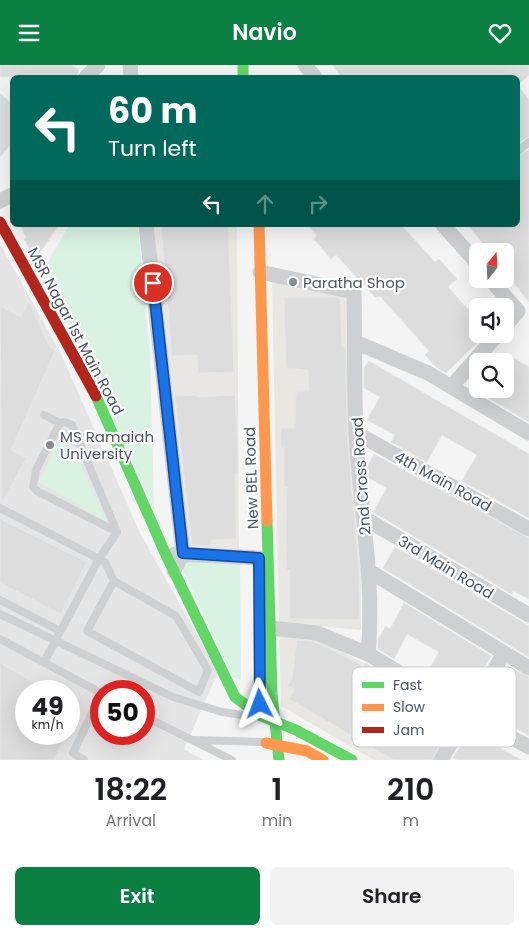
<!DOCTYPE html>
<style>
:root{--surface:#fff;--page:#f2f2f2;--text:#202124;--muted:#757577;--accent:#0b8043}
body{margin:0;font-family:Poppins,sans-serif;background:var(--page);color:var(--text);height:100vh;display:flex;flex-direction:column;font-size:19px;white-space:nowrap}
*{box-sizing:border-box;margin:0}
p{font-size:16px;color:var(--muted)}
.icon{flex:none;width:28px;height:28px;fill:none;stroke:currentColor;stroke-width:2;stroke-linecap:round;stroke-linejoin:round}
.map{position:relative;height:695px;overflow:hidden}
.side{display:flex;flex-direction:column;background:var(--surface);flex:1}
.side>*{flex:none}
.hud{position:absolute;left:10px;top:10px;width:510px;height:152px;border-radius:8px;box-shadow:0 5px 20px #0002;background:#00695c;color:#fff;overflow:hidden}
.needle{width:32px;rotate:18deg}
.buttons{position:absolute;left:469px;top:178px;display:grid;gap:10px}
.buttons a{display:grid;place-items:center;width:45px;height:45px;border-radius:8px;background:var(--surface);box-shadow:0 5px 20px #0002;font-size:25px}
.speed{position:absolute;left:15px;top:615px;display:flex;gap:10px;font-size:25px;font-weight:700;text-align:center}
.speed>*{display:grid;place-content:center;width:65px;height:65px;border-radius:50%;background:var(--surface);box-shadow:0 5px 20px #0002;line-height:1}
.speed small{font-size:12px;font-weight:400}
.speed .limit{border:8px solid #d22;background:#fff;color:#111}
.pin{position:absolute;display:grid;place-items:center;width:42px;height:42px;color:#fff;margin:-21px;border:2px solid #fff;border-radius:50%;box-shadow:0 1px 5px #0007}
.me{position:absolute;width:55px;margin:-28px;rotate:357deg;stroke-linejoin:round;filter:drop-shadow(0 0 4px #0008)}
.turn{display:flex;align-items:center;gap:18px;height:105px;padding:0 15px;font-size:22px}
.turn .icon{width:65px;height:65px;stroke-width:2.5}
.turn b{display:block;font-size:35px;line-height:42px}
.lanes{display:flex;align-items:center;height:48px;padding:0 15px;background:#0003;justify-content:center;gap:25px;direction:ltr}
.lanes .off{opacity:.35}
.eta{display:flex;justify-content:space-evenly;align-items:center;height:85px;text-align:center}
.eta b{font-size:30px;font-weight:600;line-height:35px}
.button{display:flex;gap:10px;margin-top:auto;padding:10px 15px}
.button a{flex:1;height:58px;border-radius:8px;background:var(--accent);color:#fff;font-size:20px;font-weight:600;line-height:58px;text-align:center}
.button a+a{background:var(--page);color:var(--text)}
header{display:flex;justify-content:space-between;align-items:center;height:65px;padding:0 15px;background:var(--accent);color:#fff;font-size:22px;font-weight:600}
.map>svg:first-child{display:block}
.commercial{fill:#e8e7e3}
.education{fill:#e6e5e6;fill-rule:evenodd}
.green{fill:#d9f2e3}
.building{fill:#ddddde;stroke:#e5e6e7}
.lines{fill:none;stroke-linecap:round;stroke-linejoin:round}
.lane{stroke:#ced0d2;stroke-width:8}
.street{stroke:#ced0d2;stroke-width:15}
.fast{stroke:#63d668;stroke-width:11}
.slow{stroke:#ff974d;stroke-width:11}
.jam{stroke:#b3261e;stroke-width:11}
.route-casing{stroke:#114b97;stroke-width:12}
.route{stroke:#1a73e8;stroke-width:9}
.poi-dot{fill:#868d94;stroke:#fff;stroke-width:2}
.labels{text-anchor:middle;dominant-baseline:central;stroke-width:4.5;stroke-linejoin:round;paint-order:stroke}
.poi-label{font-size:15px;fill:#4a5661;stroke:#fff;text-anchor:start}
.street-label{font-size:15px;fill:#4a5661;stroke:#fff}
.key{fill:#fff;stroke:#c9ccd0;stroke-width:1}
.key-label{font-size:14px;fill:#4a5661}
</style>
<header><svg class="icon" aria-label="menu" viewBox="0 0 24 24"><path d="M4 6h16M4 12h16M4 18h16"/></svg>Navio<svg class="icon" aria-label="heart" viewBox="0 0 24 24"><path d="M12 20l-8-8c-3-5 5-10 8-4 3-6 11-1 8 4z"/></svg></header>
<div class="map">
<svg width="529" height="695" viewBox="0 0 529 695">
<rect width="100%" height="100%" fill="#f4f4f4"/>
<path class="commercial" d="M 151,160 L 237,160 L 239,488 L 185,484 Z
M 272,216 L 360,229 L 361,565 L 279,557 Z
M 279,569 L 316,572 L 462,652 L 438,695 L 374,695 L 281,641 Z"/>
<path class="education" d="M 0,179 L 62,291 L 140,468 L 218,607 L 184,684 L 203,695 L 0,695 ZM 26,626 L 69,626 L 69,669 L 26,669 ZM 101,626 L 144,626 L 144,669 L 101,669 Z"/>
<path class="green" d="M 69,160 L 138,160 L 150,291 L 154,443 L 43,206 Z
M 64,364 L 107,457 L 39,417 Z
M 186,493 L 240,494 L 241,615 L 233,612 L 180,499 Z"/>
<path class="building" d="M 0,0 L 72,0 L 79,5 L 77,12 L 0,12 Z
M 332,0 L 529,0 L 529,10 L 518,20 L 518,12 L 342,12 Z
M 518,21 L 529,35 L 529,71 L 518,79 Z
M 0,28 L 12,39 L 12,78 L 0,92 Z
M 529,84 L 529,237 L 505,207 L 505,186 L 489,186 L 468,160 L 518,160 L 518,91 Z
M 20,160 L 59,160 L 35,195 L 24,174 L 26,172 Z
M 161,160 L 228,160 L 234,307 L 198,308 L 197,290 L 172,291 Z
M 308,160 L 401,160 L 435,197 L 439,194 L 457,214 L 448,222 L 471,248 L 478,242 L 478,269 L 486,269 L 446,308 L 436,302 L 425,290 L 429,286 L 380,231 L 375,232 L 336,190 L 331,194 L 314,174 L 317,171 Z
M 334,232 L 340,234 L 342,282 L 345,282 L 347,369 L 359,507 L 360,555 L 290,554 L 290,505 L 287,505 L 286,485 L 287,422 L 284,422 L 284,383 L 281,383 L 281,363 L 295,363 L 296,327 L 309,326 L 308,305 L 286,303 L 284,233 Z
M 29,236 L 49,281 L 55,286 L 11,385 L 26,393 L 2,438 L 0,241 L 21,252 Z
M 505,288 L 529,302 L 529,357 L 473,324 L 505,324 Z
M 369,296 L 529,389 L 529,453 L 462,416 L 477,390 L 442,370 L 427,397 L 391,377 L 395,370 L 367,355 L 380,332 L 364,323 L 364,303 Z
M 197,330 L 197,332 L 235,330 L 238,388 L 238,408 L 235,408 L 236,474 L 211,475 L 211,481 L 192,480 L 175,331 Z
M 374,389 L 529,473 L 529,534 L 513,526 L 512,529 L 373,447 L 387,423 L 369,413 L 368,400 Z
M 0,454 L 87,497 L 61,549 L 0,518 Z
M 395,482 L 529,561 L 529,592 L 383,503 Z
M 404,538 L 491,591 L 467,633 L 465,632 L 463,635 L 425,612 L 439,587 L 407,569 L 394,594 L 378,584 L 378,574 L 386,561 L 390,564 Z
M 297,575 L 315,577 L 364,601 L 365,598 L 385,610 L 384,612 L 453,652 L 432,695 L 394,695 L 289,634 L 294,624 L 288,621 L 292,613 Z
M 0,598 L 49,626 L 26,626 L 26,669 L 67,669 L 54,695 L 0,695 Z
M 507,601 L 529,612 L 529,671 L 483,643 Z
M 470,665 L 486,675 L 521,695 L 457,695 L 453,693 Z"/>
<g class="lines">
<path class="lane" d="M 518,86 L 529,77
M 44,350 L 60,358
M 65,357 L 72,360 L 117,467 L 37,426 L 33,422 L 36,405 L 60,358 Z
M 0,443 L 105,497 L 114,516 L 176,551 L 208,605 L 199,627 L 87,566 L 114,516
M 0,535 L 60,566
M 0,549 L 173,632 L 222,647 L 249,651
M 0,574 L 101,628
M 44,597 L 99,494 L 117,467
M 144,651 L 232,695
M 193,675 L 264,677
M 84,695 L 73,688 L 101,629"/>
<path class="street" d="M 130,0 L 131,12
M 305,0 L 315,12
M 86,12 L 98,0
M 0,136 L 12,130
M 146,160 L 183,488 L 174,506
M 443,160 L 478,199
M 260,207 L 354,227 C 355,274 354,322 356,369 C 360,442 375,516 368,589
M 490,214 L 518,246 L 505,261
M 355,277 L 428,308 L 529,368
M 451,322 L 498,269
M 356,368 L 529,464
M 364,453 L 529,550
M 175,489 L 259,493
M 369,506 L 529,603
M 271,563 L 317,568 L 368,589 L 467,649 L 529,682
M 441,695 L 504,588"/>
<path class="fast" d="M 243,0 L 243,12
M 96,331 L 166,490 L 235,632 L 261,651 L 296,665 L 352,695
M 267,456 L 272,629 L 279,695"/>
<path class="slow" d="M 259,160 L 267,456
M 266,678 L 307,686 L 323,695"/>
<path class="jam" d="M 0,157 L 96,331"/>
</g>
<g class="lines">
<defs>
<path id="route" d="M 153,218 L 183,488 L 259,493 L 260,639"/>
</defs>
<use href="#route" class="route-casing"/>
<use href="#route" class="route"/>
</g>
<g class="poi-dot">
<circle cx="293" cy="217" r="5"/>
<circle cx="50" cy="380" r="5"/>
</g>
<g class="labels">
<g class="poi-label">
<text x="303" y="217">Paratha Shop</text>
<text x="60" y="371">MS Ramaiah<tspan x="60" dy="17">University</tspan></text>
</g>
<g class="street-label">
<text transform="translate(76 266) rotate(62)">MSR Nagar 1st Main Road</text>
<text transform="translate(361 411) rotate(-94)">2nd Cross Road</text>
<text transform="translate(251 413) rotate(-92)">New BEL Road</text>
<text transform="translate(443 416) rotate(29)">4th Main Road</text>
<text transform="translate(446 502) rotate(31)">3rd Main Road</text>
</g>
</g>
<rect x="352" y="602" width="164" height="80" rx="8" class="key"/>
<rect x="362" y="617" width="22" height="6" fill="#63d668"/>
<rect x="362" y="639" width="22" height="7" fill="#ff974d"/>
<rect x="362" y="662" width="22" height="6" fill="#b3261e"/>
<g class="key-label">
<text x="393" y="625">Fast</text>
<text x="393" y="647">Slow</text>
<text x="393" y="670">Jam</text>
</g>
</svg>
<div class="buttons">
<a><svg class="needle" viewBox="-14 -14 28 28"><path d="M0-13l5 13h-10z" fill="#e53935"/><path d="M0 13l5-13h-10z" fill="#757577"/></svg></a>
<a><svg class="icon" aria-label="sound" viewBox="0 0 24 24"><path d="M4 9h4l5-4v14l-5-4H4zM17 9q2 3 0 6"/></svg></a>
<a><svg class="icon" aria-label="search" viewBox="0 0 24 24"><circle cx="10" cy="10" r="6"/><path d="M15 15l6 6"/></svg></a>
</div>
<div class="speed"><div>49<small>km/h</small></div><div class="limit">50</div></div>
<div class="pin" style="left:153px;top:218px;background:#d93025"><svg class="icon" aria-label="arrive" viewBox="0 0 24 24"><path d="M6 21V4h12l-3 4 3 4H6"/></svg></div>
<svg class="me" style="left:260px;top:639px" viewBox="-20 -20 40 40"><path d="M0-17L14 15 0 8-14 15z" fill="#1a73e8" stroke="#fff" stroke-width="4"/></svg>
<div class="hud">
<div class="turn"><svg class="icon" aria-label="left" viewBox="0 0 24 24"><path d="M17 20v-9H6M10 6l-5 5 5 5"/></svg><div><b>60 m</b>Turn left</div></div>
<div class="lanes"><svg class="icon" aria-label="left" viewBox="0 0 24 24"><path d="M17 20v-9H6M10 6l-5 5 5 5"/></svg><svg class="icon off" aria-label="ahead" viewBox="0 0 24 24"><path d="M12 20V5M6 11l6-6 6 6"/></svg><svg class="icon off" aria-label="right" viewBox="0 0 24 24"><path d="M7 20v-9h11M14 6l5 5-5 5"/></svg></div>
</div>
</div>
<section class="side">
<div class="eta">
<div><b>18:22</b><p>Arrival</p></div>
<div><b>1</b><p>min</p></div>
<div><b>210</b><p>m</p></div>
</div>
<div class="button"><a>Exit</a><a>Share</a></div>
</section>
